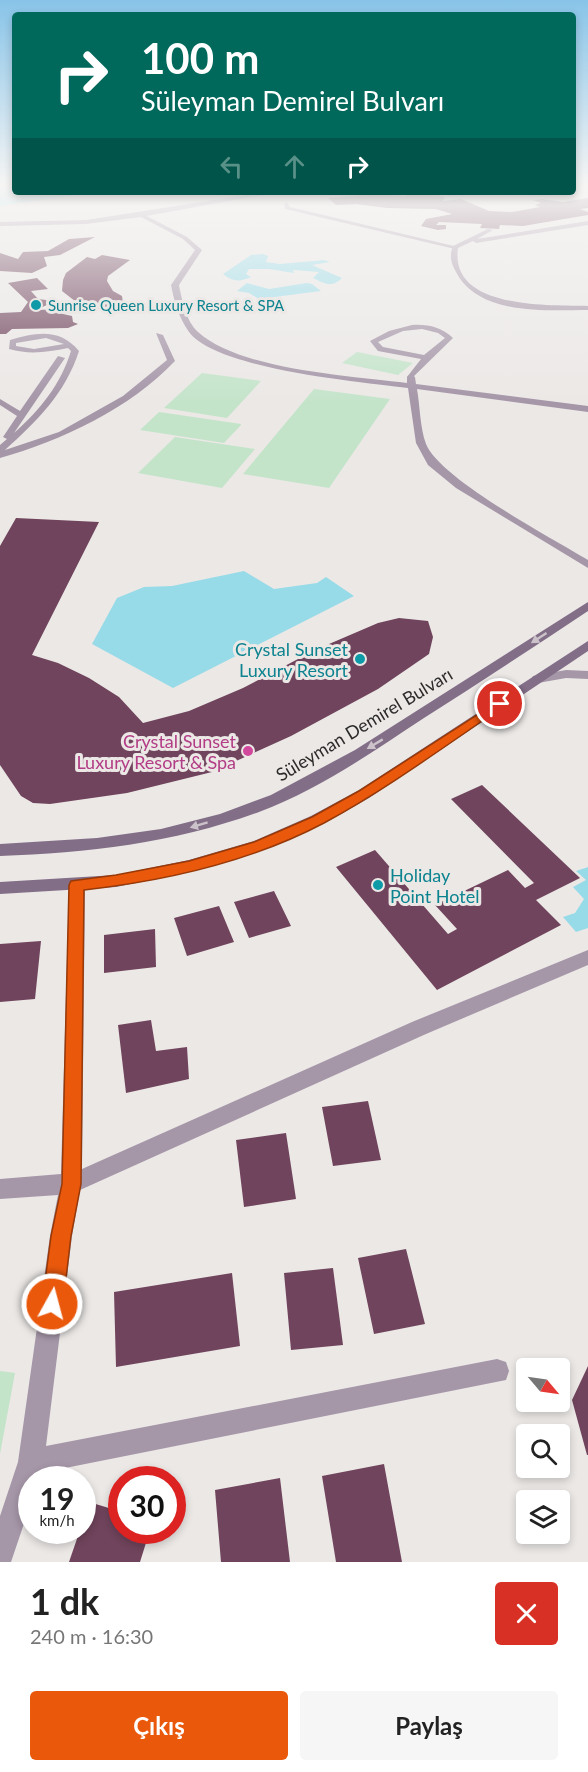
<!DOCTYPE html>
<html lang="tr">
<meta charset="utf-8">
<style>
:root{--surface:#fff;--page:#f6f6f6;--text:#222;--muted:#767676;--accent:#ea580c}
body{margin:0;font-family:Lato,sans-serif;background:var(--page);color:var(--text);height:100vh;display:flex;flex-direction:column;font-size:22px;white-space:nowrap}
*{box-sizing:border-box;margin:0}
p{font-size:20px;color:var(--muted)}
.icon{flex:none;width:33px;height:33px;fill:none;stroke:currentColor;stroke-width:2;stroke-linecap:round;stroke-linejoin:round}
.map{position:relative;height:1562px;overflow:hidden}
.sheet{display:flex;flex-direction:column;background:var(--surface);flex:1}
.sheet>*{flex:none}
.hud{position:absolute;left:12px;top:12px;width:564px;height:183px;border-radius:6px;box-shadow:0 3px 9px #0003;background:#00695c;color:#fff;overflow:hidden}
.needle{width:39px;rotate:119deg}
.fabs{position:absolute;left:516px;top:1358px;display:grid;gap:12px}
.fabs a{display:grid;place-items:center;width:54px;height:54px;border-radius:6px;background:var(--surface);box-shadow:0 3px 9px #0003;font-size:30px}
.speed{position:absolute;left:18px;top:1466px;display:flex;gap:12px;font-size:30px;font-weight:700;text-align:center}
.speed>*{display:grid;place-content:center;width:78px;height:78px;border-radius:50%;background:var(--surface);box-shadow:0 3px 9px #0003;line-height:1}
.speed small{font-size:15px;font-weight:400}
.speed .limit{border:9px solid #d22;background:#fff;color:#111}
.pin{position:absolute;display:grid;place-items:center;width:51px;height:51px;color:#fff;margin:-26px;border:3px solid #fff;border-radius:50%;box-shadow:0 2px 6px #0007}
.me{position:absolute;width:66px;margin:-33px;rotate:7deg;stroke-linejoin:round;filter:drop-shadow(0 0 4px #0008)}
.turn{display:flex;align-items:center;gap:21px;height:126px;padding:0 30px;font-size:27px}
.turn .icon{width:78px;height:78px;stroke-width:2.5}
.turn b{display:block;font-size:42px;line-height:51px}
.lanes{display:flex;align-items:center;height:57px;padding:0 30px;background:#0003;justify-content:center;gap:30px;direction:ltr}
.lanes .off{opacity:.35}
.round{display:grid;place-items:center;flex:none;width:63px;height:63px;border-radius:6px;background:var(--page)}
.head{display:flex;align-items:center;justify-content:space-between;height:102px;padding:0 30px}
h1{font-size:36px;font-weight:700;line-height:45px}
.cta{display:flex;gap:12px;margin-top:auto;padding:12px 30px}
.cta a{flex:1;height:69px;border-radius:6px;background:var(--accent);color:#fff;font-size:24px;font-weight:700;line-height:69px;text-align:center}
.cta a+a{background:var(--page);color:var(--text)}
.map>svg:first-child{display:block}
.green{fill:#c4e4ca}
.water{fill:#98dbe8}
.building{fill:#70445c}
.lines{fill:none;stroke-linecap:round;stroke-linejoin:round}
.service{fill:#a596a8;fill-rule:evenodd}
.pedestrian{fill:#a596a8;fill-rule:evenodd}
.minor{fill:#a596a8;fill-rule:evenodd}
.secondary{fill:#836e88;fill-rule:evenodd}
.oneway{fill:#ccc3ca}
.route{fill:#ea580c;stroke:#983908;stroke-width:1.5}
.culture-dot{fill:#0f9aa8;stroke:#ebe8e6;stroke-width:2}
.hotel-dot{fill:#d1479c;stroke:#ebe8e6;stroke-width:2}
.labels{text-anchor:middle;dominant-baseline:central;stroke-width:6;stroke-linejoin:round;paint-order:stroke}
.far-culture-label{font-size:15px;fill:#0d838f;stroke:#ebe8e6;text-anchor:start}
.culture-label{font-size:18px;fill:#0d838f;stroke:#ebe8e6;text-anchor:end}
.street-label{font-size:18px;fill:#2c2b2a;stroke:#ebe8e6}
.hotel-label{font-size:18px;fill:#b23c85;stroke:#ebe8e6;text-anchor:end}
</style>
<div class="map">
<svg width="588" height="1562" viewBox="0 0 588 1562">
<rect width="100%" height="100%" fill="#ebe8e6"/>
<path class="green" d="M 357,352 L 413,363 L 398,375 L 342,363 Z
M 202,373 L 261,381 L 227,418 L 164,408 Z
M 314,389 L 390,399 L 329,488 L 243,474 Z
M 159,412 L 241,424 L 241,425 L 224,443 L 140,430 Z
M 175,437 L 255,449 L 222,488 L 138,473 Z
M 0,1371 L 15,1373 L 0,1454 Z"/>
<path class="water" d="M 0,184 L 15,184 L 15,192 L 98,192 L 0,206 Z
M 263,254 L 268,256 L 266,262 L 280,264 L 324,260 L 330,262 L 312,265 L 342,278 C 332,288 325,284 313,278 L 319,272 L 293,270 L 294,273 L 269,269 L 249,269 L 246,274 L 251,277 C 240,282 233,282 223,274 L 251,255 Z
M 247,283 L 269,289 L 307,283 L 312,284 L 321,291 L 259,299 L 249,293 L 237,291 Z
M 244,571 L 274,589 L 317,583 L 326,577 L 354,596 L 173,688 L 92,644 L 117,598 L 144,587 L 172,586 Z
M 588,867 L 588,928 L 576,932 L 563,917 L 575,913 L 584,899 L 573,887 L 586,880 L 576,871 Z"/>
<path class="building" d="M 412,192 L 441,195 L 439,196 L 445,197 L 443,201 L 461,199 L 489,211 L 512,212 L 540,207 L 535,205 L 541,203 L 533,200 L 542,199 L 563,202 L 588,198 L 588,208 L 580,209 L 588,212 L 588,215 L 523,226 L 500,225 L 499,229 L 480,228 L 482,224 L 439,222 L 436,225 L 446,225 L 446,229 L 438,230 L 421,226 L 426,219 L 452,214 L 436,209 L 387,208 L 356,204 L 336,205 L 328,198 L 375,194 L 405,196 Z
M 95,237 L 60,255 L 44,257 L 47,266 L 32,273 L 0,271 L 0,253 L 18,259 L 23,252 L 48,251 L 69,239 Z
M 102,255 L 130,260 L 108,276 L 107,281 L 113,291 L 122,296 L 123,303 L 98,309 L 63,314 L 72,316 L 73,322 L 78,324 L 68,328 L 12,329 L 6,334 L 0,334 L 0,313 L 21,312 L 28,302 L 8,283 L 37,278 L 48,289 L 31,291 L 38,299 L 46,300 L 49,304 L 36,310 L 63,309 L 80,305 L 62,291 L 63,280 L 66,273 L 87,257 L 95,259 Z
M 16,518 L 99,522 L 32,655 L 58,663 L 89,678 L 119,697 L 143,723 L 189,711 L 243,688 L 315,650 L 378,623 L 399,618 L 428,621 L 433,637 L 429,654 L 378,689 L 291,736 L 212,772 L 127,793 L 50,804 L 33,803 L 21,796 L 0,765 L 0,546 Z
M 482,785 L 580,878 L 536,900 L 561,925 L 437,990 L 336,867 L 375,850 L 448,934 L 457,929 L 435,905 L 508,870 L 525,888 L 534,883 L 451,799 Z
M 274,891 L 291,926 L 249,938 L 234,902 Z
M 219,906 L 234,942 L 187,956 L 174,918 Z
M 155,929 L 156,967 L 104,973 L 104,935 Z
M 41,941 L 35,999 L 0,1002 L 0,944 Z
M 151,1020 L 156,1051 L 187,1047 L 189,1079 L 126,1093 L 118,1025 Z
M 368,1101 L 381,1160 L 333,1166 L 322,1107 Z
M 286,1133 L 296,1199 L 244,1207 L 236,1140 Z
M 406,1249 L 425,1324 L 374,1334 L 358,1258 Z
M 333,1268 L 343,1345 L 291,1350 L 284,1273 Z
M 232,1273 L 240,1346 L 116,1367 L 114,1292 Z
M 588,1366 L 588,1455 L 587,1455 L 572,1400 Z
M 384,1464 L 402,1562 L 336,1562 L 322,1476 Z
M 280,1478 L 290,1562 L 221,1562 L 215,1490 Z
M 89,1502 L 122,1512 L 122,1530 L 150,1530 L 140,1562 L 69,1562 L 80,1530 L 82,1530 L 82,1521 Z"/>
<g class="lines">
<path class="service" d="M 287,202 L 290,207 L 458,247 L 455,249 L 285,209 L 284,204 Z
M 412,325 C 428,324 441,327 453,338 L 411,379 L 407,377 L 421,359 L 378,351 L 370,341 L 389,331 ZM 422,329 L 438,333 L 445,338 L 424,355 L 383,347 L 378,342 L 403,331 Z
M 156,333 L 163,335 L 175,361 C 129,409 63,440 0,458 L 0,445 L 7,439 L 3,437 L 17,416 L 0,405 L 0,399 L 20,411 L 58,356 L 65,358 L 14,433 C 40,410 61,384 71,351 L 68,348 C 48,352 30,355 9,349 L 10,340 C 37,332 60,328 79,351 C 65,394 37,421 5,450 L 59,432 L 123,396 L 167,360 ZM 46,338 L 64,344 L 34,349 L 16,346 L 16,343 Z"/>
<path class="pedestrian" d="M 265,192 L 278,192 L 141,217 L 86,224 L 0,226 L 0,222 L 86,220 Z"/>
<path class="minor" d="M 139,214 L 143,214 L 187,237 L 202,250 L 179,285 C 182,300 186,321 198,332 C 240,370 351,376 407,383 L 407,377 L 411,374 L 415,377 L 416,384 L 588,406 L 588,412 L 417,389 C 420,406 420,428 426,444 C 440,479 552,538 588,560 L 588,568 L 456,488 L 428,465 L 416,443 L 408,388 C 361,382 216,369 189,332 C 179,318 174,301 171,285 L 195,250 L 183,239 L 139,216 Z
M 588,221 L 588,225 L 476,243 L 473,241 L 458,248 C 449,310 551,305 588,306 L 588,310 C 546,310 479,316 456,272 C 451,264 449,255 453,246 L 488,229 L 493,230 L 477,239 Z
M 566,670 L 588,671 L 588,679 L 566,678 L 538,683 L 531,679 L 533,676 Z
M 77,879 L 83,881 L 85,885 L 82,1169 L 412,1022 L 588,950 L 588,965 L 426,1034 L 80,1190 L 72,1236 L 46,1446 L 497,1359 L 506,1362 L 509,1371 L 506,1380 L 40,1473 L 38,1479 L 32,1479 L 32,1500 L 11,1562 L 0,1562 L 0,1516 L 18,1462 L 50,1236 L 58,1195 L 0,1199 L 0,1179 L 61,1174 L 69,885 L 71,881 Z"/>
<path class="secondary" d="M 588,602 L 588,611 C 534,647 479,683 424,718 C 371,753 318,790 259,812 C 175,843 88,853 0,856 L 0,844 L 97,838 L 161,829 L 220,814 L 271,795 L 355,750 Z
M 588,641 L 588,651 L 369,798 L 323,824 L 265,849 L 189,872 L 116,887 L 0,894 L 0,882 L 116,875 L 189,860 L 254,841 L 311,816 L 359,790 Z"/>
</g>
<defs><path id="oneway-solid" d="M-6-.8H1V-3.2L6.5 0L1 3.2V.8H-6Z" transform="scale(1.5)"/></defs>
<g class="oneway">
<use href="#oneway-solid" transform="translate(539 638) rotate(147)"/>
<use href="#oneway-solid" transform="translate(375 744) rotate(149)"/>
<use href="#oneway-solid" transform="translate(199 825) rotate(163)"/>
</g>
<linearGradient id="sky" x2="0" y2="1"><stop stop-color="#88c4e8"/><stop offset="0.46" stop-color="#f6f5f4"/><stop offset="1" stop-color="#f6f5f4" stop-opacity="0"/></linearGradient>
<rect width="588" height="403" fill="url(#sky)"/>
<path class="route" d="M 500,700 L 504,701 L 506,704 L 504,706 C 445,746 387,789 324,823 C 252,861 165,881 84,890 L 81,1184 L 71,1236 L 63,1304 L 59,1311 L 52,1314 L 45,1311 L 42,1304 L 51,1236 L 62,1184 L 69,885 L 71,881 L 116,875 L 189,861 L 254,842 L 312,817 L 359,791 Z"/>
<g class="culture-dot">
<circle cx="36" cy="305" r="6"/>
<circle cx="360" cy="659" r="6"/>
<circle cx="378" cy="885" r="6"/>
</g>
<circle class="hotel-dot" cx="248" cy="751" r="6"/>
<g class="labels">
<g class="far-culture-label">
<text x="48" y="305">Sunrise Queen Luxury Resort &amp; SPA</text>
</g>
<g class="culture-label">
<text x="348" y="649">Crystal Sunset<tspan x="348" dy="21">Luxury Resort</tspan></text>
<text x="390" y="875" text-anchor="start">Holiday<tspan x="390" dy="21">Point Hotel</tspan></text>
</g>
<g class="street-label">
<text transform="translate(364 724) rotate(-31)">Süleyman Demirel Bulvarı</text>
</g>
<g class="hotel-label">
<text x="236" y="741">Crystal Sunset<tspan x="236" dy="21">Luxury Resort &amp; Spa</tspan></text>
</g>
</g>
</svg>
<div class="fabs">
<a><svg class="needle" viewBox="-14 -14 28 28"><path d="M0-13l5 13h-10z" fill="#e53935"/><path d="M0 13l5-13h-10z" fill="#767676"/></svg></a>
<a><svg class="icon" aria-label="search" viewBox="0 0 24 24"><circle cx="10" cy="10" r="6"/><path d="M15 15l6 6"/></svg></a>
<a><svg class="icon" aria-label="layers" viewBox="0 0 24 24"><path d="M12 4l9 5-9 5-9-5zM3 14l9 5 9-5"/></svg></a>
</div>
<div class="speed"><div>19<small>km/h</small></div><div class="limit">30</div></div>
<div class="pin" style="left:500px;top:704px;background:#d93025"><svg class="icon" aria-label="arrive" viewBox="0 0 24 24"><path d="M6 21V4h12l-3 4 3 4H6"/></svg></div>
<svg class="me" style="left:52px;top:1304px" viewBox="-20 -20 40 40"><circle r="17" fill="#ea580c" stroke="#fff" stroke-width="3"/><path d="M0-11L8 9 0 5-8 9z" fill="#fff"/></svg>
<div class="hud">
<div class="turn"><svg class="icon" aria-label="right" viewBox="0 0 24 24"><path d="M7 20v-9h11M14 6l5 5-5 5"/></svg><div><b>100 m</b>Süleyman Demirel Bulvarı</div></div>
<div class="lanes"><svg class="icon off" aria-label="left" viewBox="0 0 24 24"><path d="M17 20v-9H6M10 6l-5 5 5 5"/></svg><svg class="icon off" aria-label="ahead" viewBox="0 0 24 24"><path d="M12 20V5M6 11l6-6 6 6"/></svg><svg class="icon" aria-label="right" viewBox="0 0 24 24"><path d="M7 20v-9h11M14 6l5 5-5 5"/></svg></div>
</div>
</div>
<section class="sheet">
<div class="head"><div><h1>1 dk</h1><p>240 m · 16:30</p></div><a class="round" style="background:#d93025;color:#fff"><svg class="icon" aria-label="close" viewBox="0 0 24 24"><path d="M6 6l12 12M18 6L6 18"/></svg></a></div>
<div class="cta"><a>Çıkış</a><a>Paylaş</a></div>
</section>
